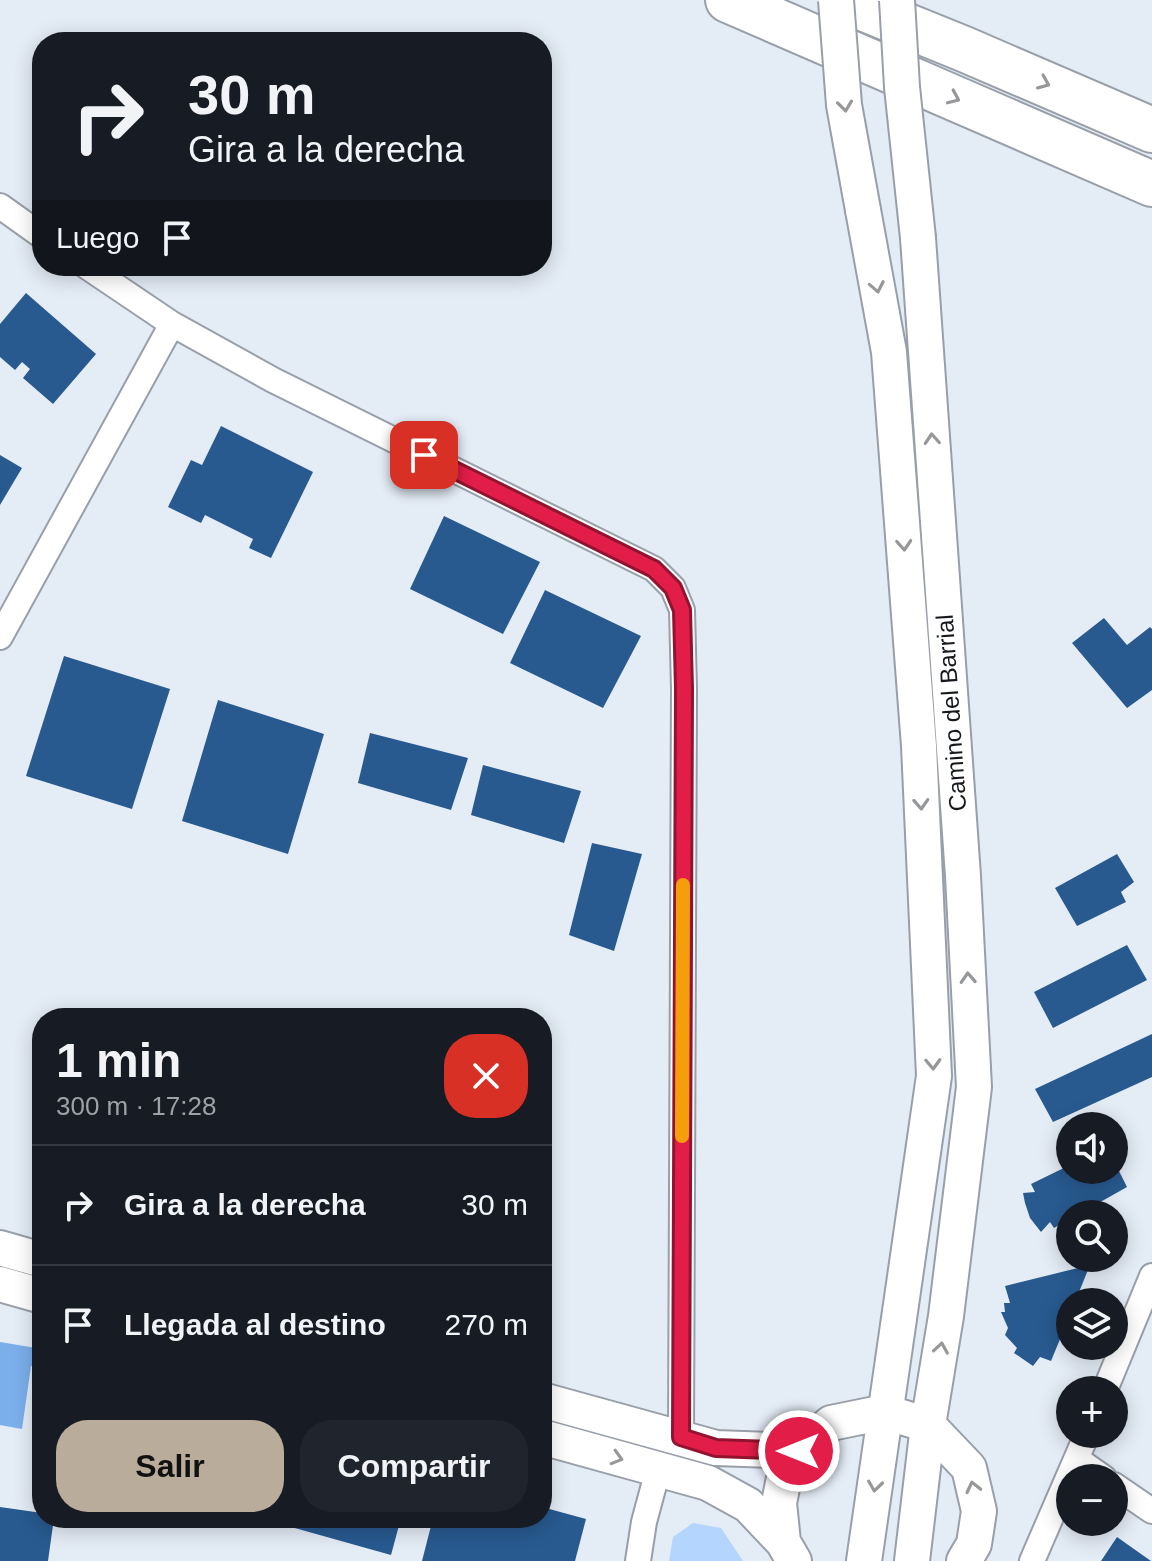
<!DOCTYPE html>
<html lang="es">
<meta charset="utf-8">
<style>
:root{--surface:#171b24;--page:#20242c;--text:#f1f3f6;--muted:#9ea1a6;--line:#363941;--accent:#baac9b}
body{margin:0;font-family:Helvetica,sans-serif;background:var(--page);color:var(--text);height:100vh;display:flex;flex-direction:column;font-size:30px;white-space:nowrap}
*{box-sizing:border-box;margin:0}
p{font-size:26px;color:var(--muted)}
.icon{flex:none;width:44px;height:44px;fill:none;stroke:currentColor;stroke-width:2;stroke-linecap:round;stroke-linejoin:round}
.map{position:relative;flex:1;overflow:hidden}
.drawer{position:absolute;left:32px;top:1008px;width:520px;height:520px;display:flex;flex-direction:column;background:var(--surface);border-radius:32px;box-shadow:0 4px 20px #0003}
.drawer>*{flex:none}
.guide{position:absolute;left:32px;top:32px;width:520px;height:244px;border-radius:32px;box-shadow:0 4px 20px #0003;background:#171b24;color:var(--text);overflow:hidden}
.controls{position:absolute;left:1056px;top:1112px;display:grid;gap:16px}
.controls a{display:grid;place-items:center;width:72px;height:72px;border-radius:50%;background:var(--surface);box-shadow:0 4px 20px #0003;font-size:40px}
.pin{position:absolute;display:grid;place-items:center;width:68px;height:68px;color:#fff;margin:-34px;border-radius:16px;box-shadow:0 4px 12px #0006}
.me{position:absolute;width:88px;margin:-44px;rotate:270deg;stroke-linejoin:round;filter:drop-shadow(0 0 6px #0008)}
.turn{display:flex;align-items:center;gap:28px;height:168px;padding:0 24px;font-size:36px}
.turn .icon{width:104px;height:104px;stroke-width:2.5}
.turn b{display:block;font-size:56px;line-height:68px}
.then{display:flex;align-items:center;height:76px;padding:0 24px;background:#0003;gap:16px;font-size:30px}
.round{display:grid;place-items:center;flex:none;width:84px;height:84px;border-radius:32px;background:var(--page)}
.overview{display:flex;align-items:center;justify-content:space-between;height:136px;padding:0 24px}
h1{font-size:48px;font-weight:800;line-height:60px}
.primary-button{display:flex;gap:16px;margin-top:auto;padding:16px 24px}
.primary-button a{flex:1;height:92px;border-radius:32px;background:var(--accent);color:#111;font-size:32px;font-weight:800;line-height:92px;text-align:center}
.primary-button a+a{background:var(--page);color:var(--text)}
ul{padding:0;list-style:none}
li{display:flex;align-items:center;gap:24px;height:120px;padding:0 24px;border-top:2px solid var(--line)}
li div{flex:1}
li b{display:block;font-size:30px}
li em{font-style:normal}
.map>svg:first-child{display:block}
.green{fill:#b3d5fe}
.water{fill:#7bafec}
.building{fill:#285a90}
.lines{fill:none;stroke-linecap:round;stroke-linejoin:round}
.street-casing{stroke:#989fa8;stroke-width:28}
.secondary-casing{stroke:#989fa8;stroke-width:38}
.highway-casing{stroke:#989fa8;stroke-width:48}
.street{stroke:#fff;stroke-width:24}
.secondary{stroke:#fff;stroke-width:34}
.highway{stroke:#fff;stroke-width:44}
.secondary-bridge-casing{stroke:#989fa8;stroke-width:38;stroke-linecap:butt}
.secondary-bridge{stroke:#fff;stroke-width:34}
.oneway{stroke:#969799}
.route-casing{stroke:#92132f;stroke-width:20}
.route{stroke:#e11d48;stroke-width:14}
.slow{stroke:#f59e0b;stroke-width:14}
.labels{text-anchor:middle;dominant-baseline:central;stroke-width:8;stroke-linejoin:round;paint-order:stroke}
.street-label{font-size:24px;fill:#15181c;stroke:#fff}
</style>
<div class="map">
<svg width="1152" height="1561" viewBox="0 0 1152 1561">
<rect width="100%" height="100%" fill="#e4ecf6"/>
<path class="green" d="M 693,1523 L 721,1528 L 743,1561 L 669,1561 L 673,1537 Z"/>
<path class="water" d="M 0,1342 L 42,1349 L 40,1367 L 31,1366 L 22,1429 L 0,1425 Z"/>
<path class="building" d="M 26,293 L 96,354 L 53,404 L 23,378 L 30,369 L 22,362 L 15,370 L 0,357 L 0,324 Z
M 221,426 L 313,472 L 271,558 L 249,548 L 253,539 L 205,515 L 201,523 L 168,507 L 191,460 L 202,465 Z
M 0,455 L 22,468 L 0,505 Z
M 444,516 L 540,562 L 503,634 L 410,589 Z
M 545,590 L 641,636 L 603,708 L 510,663 Z
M 1104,618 L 1127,645 L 1150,627 L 1152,629 L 1152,690 L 1127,708 L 1072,643 Z
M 64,656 L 170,689 L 132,809 L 26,776 Z
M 218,700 L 324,734 L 288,854 L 182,821 Z
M 370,733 L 468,758 L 451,810 L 358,783 Z
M 483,765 L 581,791 L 564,843 L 471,815 Z
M 592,843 L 642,854 L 614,951 L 569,935 Z
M 1117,854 L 1134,882 L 1121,892 L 1126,902 L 1077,926 L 1055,888 Z
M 1127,945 L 1147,980 L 1053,1028 L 1034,992 Z
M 1152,1034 L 1152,1077 L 1053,1122 L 1035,1089 Z
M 1114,1161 L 1127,1187 L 1079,1214 L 1070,1214 L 1070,1219 L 1054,1228 L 1050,1222 L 1041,1232 L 1030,1218 L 1025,1203 L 1023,1193 L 1035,1192 L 1031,1184 L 1070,1165 L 1070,1170 L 1114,1170 Z
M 1090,1265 L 1075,1302 L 1070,1302 L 1070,1315 L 1051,1361 L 1040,1357 L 1033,1366 L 1014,1353 L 1017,1348 L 1005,1335 L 1008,1328 L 1001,1312 L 1005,1312 L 1004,1303 L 1010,1303 L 1005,1286 Z
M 0,1507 L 42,1513 L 42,1518 L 54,1518 L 48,1561 L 0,1561 Z
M 542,1507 L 586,1519 L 575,1561 L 422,1561 L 433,1518 L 542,1518 Z
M 259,1518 L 401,1518 L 391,1555 Z
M 1117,1537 L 1151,1561 L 1101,1561 Z"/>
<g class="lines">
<defs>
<path id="street" d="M 0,206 L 42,236
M 86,266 L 172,324 L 273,380 L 654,569 L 673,588 L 682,610 L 684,689 L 681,1437
M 0,637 L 172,324
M 1105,1390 L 1152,1276
M 1077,1459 L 1104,1478
M 1114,1485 L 1152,1511
M 638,1561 L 644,1522 L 658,1470
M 1032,1561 L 1087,1434"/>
<path id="secondary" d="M 863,210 L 889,352 L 919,746 L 934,1076 L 864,1561
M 0,1248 L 42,1260
M 0,1284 L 42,1296
M 542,1400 L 716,1448 L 799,1451
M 542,1437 L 708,1483 L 748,1505 L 783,1542
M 794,1561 L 783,1542 L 779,1503 L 784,1478 L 799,1451 L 831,1423 L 885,1412 L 928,1425 L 969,1468 L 979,1511 L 974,1544 L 964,1561
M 912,1561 L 928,1425 L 946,1316 L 974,1087 L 963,876 L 918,238"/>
<path id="highway" d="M 728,0 L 1152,184
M 843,0 L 964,49 L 1152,130"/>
</defs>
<use href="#street" class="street-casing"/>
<use href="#secondary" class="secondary-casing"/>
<use href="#highway" class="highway-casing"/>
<use href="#street" class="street"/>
<use href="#secondary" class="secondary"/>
<use href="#highway" class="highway"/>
<defs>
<path id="secondary-bridge" d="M 836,0 L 844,105 L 863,210
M 897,0 L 902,87 L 918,238"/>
</defs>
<use href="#secondary-bridge" class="secondary-bridge-casing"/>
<use href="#secondary-bridge" class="secondary-bridge"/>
</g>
<defs><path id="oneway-chevron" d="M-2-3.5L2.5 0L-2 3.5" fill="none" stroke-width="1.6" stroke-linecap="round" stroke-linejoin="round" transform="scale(2)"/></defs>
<g class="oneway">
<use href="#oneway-chevron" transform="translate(1044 83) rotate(23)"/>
<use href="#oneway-chevron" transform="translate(954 98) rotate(24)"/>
<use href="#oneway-chevron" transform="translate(845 106) rotate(83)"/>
<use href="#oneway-chevron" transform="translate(877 287) rotate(79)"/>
<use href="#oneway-chevron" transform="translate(932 439) rotate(-94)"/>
<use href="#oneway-chevron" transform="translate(904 545) rotate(86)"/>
<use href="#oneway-chevron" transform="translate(921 804) rotate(87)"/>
<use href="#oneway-chevron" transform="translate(968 978) rotate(-93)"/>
<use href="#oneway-chevron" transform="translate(933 1064) rotate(88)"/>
<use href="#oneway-chevron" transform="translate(941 1348) rotate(-81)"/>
<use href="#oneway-chevron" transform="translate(617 1458) rotate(16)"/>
<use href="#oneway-chevron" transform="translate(875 1486) rotate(98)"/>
<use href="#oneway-chevron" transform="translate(973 1487) rotate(-103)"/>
</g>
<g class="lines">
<defs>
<path id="route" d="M 424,455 L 654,569 L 673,588 L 682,610 L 684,689 L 681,1437 L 716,1448 L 799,1451"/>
</defs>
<use href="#route" class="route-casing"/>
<use href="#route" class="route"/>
<path class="slow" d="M 682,1136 L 683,885"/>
</g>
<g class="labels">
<g class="street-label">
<text transform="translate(951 713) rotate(-94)">Camino del Barrial</text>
</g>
</g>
</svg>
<div class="controls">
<a><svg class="icon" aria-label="sound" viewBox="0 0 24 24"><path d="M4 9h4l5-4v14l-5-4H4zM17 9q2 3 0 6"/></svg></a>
<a><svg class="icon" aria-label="search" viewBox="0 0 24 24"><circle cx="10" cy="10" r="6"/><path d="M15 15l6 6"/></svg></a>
<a><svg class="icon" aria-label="layers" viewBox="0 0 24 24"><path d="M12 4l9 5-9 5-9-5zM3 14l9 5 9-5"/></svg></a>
<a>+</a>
<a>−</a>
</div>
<div class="pin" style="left:424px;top:455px;background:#d93025"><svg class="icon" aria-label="arrive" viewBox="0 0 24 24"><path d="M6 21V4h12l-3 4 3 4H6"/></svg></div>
<svg class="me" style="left:799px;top:1451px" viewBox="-20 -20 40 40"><circle r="17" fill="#e11d48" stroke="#fff" stroke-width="3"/><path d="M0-11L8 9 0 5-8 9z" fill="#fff"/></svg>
<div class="guide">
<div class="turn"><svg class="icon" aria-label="right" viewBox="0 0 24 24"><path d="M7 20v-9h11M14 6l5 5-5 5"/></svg><div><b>30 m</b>Gira a la derecha</div></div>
<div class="then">Luego<svg class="icon" aria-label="arrive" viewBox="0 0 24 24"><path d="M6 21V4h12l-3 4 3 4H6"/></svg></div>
</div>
<section class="drawer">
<div class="overview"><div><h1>1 min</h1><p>300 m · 17:28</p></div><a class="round" style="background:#d93025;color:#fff"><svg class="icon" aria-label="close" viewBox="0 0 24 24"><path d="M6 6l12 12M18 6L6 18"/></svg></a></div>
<ul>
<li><svg class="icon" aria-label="right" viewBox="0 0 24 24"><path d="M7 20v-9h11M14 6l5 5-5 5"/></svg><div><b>Gira a la derecha</b></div><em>30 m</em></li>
<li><svg class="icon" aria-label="arrive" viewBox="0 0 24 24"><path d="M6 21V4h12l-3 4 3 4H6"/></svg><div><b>Llegada al destino</b></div><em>270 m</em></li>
</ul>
<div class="primary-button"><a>Salir</a><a>Compartir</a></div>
</section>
</div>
